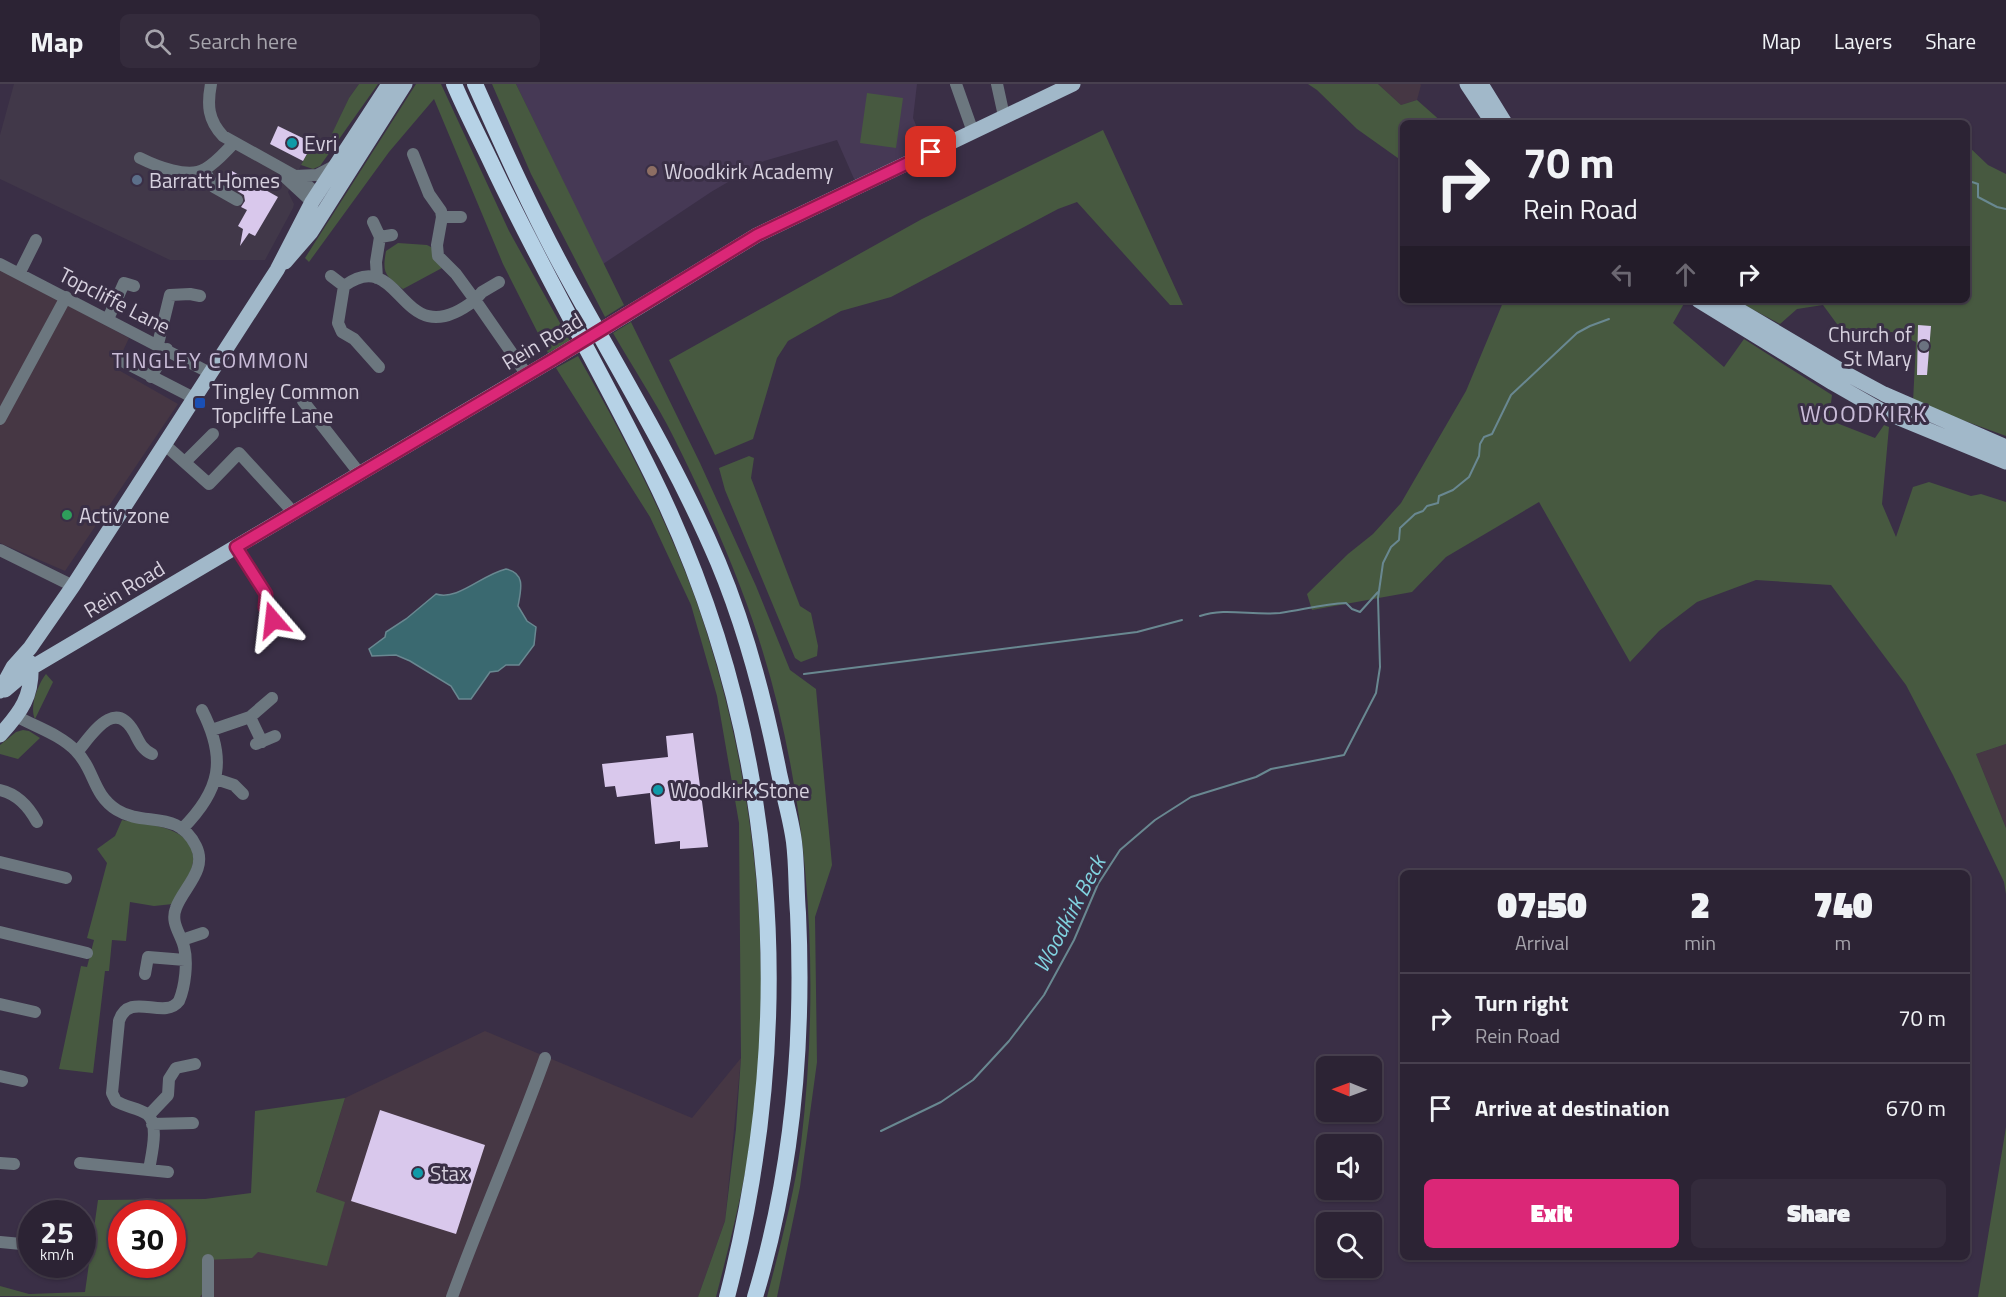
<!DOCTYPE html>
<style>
:root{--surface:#2c2334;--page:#342b3c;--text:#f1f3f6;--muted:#a6a4ac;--line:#48404f;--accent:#db2777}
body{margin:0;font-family:"Titillium Web",sans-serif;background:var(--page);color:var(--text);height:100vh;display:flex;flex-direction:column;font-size:22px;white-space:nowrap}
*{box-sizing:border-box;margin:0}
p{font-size:20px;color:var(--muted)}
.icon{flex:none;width:33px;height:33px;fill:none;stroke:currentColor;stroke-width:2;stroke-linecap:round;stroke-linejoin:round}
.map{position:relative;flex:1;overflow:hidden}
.side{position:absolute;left:1400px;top:786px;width:570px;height:390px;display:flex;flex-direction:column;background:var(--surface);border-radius:9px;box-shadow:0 2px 4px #0004,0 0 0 2px var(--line)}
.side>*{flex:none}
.guide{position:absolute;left:1400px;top:36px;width:570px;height:183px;border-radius:9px;box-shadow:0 2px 4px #0004,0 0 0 2px var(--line);background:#2c2334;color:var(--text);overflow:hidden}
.needle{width:39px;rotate:271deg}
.controls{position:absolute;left:1316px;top:972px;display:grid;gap:12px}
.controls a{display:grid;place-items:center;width:66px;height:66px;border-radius:9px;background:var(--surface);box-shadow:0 2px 4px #0004,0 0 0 2px var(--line);font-size:30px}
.speed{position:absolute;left:18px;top:1116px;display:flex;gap:12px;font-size:30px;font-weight:700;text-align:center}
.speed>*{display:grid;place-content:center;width:78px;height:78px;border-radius:50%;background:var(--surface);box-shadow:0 2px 4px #0004,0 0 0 2px var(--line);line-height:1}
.speed small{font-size:15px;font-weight:400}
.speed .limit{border:9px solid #d22;background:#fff;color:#111}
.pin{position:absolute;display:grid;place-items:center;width:51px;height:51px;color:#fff;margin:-26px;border-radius:12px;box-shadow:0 3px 9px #0006}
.me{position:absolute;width:66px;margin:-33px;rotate:343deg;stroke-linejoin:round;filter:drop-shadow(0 0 4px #0008)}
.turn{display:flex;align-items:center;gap:21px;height:126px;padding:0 24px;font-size:27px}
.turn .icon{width:78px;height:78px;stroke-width:2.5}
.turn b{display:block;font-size:42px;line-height:51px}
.lanes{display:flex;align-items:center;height:57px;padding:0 24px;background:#0003;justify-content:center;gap:30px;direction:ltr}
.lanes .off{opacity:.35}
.eta{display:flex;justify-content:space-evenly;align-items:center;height:102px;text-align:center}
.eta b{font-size:36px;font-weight:800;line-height:42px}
.primary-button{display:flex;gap:12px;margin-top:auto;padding:12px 24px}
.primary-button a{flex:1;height:69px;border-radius:9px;background:var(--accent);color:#fff;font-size:24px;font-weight:800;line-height:69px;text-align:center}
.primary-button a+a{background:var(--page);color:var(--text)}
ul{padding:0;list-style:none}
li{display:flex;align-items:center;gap:18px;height:90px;padding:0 24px;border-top:2px solid var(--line)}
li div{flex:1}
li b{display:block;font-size:22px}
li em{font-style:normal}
header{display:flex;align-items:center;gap:36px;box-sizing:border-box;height:84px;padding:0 30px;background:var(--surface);border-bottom:2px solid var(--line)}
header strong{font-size:28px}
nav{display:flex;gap:33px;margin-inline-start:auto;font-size:21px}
.search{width:420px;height:54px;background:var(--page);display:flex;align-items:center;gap:15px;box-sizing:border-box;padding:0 21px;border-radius:9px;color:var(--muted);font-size:22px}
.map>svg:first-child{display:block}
.commercial{fill:#413849}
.industrial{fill:#463744}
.built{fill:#463955}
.green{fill:#475940;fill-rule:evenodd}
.water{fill:#3a6970;stroke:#698891;stroke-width:1.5}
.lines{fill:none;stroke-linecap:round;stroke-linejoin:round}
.stream{stroke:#698891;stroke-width:2}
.building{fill:#d9c8ec}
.minor{stroke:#6c777f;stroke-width:12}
.major{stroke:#a1b8c9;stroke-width:15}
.highway{stroke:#b6d2e6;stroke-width:16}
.major-bridge{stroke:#a1b8c9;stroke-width:15}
.route-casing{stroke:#8e194d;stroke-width:15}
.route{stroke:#db2777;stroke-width:10}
.culture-dot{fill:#0f9aa8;stroke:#3a2f46;stroke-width:2}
.education-dot{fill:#8d6e63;stroke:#3a2f46;stroke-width:2}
.service-dot{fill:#5c6f8a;stroke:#3a2f46;stroke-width:2}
.worship-dot{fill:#6b7280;stroke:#3a2f46;stroke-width:2}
.transit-dot{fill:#1a4fb4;stroke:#3a2f46;stroke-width:2}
.leisure-dot{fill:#2e9e5b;stroke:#3a2f46;stroke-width:2}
.labels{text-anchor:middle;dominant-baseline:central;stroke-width:6;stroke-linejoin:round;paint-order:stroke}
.poi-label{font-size:21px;fill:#d6d0de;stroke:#3a2f46;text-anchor:start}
.street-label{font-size:21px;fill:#d6d0de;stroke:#3a2f46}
.neighbourhood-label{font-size:22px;letter-spacing:1.5px;fill:#c9bcd8;stroke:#3a2f46}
.water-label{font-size:22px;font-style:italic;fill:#80d2df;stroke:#3a2f46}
.quarter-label{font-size:24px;letter-spacing:1.5px;fill:#c9bcd8;stroke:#3a2f46}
</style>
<header>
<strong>Map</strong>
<div class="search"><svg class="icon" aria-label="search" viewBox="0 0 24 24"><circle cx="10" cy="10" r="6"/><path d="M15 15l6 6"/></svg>Search here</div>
<nav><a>Map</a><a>Layers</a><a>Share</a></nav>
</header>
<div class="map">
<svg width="2006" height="1213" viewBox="0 0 2006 1213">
<rect width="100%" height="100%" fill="#3a2f46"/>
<path class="commercial" d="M 14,0 L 359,0 L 349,14 L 327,61 L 313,59 L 301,81 L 288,108 L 294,120 L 293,124 L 265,176 L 170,176 L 0,95 L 0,51 Z"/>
<path class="industrial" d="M 1378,0 L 1420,0 L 1421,1 L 1417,16 L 1401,21 Z
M 0,185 L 129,254 L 115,284 L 178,320 L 65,487 L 0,459 Z
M 2006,660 L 2006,744 L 1976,670 Z
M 485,947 L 692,1034 L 741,974 L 725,1137 L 698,1213 L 200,1213 L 203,1209 L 204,1176 L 316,1109 L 345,1014 Z"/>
<path class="built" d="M 516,0 L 917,0 L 913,34 L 925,63 L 855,97 L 837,56 L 764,77 L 711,108 L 603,180 Z"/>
<path class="green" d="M 359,0 L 378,0 L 320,82 L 313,85 L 301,81 L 313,59 L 327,60 L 349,14 Z
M 416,0 L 441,0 L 509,147 L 570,257 L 548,269 L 503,180 L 434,15 L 389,68 L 309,178 L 305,174 Z
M 492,0 L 516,0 L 624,221 L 605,233 L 531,90 Z
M 1308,0 L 1378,0 L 1401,21 L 1417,16 L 1443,39 L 1402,39 L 1402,77 L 1357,45 L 1317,6 Z
M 867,9 L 903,14 L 896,64 L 860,59 Z
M 1103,46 L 1183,221 L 1170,221 L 1077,118 L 1058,125 L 891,213 L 841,227 L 788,257 L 777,274 L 753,355 L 715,371 L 669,276 L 922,135 Z
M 1967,61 L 1988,81 L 2006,90 L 2006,352 L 1913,318 L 1916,258 L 1892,248 L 1845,251 L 1823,221 L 1797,225 L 1780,240 L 1735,216 L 1966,216 Z
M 398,159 L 427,161 L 431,163 L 442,184 L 403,205 C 385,191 382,190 386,167 Z
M 1504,216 L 1686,216 L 1673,239 L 1724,283 L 1744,255 L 1832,311 L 1829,336 L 1875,354 L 1884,341 L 1889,343 L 1882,420 L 1896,453 L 1913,403 L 1929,398 L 1971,412 L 1981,410 L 2006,418 L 2006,660 L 1976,670 L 2006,744 L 2006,810 L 2004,798 L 1953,691 L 1906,601 L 1831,501 L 1756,496 L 1697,518 L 1659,547 L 1630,578 L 1539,418 L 1446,473 L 1412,508 L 1312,526 L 1307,510 L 1348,470 L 1373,450 L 1401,419 L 1466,307 Z
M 631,238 L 700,379 L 756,502 L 790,586 L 816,605 L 832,781 L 815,833 L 817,978 L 800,1103 L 777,1213 L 767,1213 C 780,1163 794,1111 801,1060 C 823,875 808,676 740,502 C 721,452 698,402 674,354 C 656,318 633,284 613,249 Z
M 578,272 C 622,349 663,427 694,511 C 758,691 778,895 746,1084 C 738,1127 727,1170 716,1213 L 698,1213 L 725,1137 L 736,1045 L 741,974 L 739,739 L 717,612 L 691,521 L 650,433 L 556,284 Z
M 749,372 L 754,374 L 751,394 L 800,522 L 811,529 L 818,562 L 817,572 L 801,578 L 795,574 L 725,406 L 719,384 Z
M 46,590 L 53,598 L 35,635 C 29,623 38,600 46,590 Z
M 23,646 L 29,647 L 40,654 L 18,675 L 0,670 L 0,661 L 16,648 Z
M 122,736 C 153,741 209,744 189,792 C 185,801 178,811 173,820 L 154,822 L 130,818 L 126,857 L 112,856 L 109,887 L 105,887 L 93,989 L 59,985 L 81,882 L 87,883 L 94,856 L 87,854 L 107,779 L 97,765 L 115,752 Z
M 345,1014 L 316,1108 L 345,1118 L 327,1182 L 258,1168 L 252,1174 L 204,1176 L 203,1209 L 200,1213 L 0,1212 L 0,1202 L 29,1210 L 85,1208 L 98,1116 L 205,1115 L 251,1109 L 255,1027 ZM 122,1130 L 172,1130 L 172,1180 L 122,1180 Z
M 2006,1043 L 2006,1213 L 1978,1213 Z"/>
<path class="water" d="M 506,485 C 526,489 521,506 518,522 L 527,537 L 536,543 L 534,561 L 519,581 L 506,581 L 498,587 L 490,588 L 471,615 L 459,615 L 451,602 L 410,577 L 396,571 L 372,572 L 369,565 L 385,553 L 386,548 L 406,535 L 436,510 C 458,517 481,491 506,485 Z"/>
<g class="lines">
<path class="stream" d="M 1966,96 L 1978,100 L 1978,113 L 1997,123 L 2006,125
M 1200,532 C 1225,523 1253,532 1280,529 C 1302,526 1323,520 1346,519 L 1352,525 L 1360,528 L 1378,508
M 804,590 L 1137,548 L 1182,536
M 881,1047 L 941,1018 L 973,996 L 1009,957 L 1044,911 L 1074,856 L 1098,800 L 1120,766 L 1155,736 L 1191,713 L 1256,693 L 1271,685 L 1344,671 L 1376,609 L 1380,583 L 1378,514 L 1383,479 L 1391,463 L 1399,456 L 1400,444 L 1415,430 L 1423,427 L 1427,422 L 1438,419 L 1439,412 L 1453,406 L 1469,393 L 1479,372 L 1480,360 L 1484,353 L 1492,350 L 1511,311 L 1577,249 L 1590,242 L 1609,235"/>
</g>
<path class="building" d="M 278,42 L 313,59 L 303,77 L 270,60 Z
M 232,87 L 278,113 L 255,152 L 249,149 L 240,162 L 243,145 L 238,142 L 247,126 L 241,123 L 245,117 L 244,111 L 224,99 Z
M 1918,241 L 1931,242 L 1927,291 L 1917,291 Z
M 693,649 L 708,763 L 680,765 L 680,757 L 655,760 L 650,709 L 617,713 L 615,702 L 605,703 L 602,680 L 668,673 L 666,652 Z
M 380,1026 L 485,1061 L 456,1150 L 351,1117 Z"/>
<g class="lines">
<path class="minor" d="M 211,0 C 207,21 208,36 223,52 L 295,92 L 317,109
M 956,0 L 973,48
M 997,0 L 1004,32
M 413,70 L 429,110 L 441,127 L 442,133 L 437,161 L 438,172 L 456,190 L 475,216 L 482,208 L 499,198
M 140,74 C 156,82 188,95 205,85 C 216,79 225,68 234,59
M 204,86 L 214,103 L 237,116
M 295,92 L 317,91 L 336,81
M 285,93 L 312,118
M 442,133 L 461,133
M 373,138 L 380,153 L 392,151
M 0,180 L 210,289
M 20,188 L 36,156
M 331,192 L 344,202
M 377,194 L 376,178 L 380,153
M 108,235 L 124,199 L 134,202
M 158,260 L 170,211 L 190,210 L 200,212
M 120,276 L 194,314
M 379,283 L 354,255 L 342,248 L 338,239 L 344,202 C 403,159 399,275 475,216 L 527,291
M 151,293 L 167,265
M 303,317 L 360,390
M 0,335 L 66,213
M 164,360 L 209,400 L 239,369 L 294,429
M 185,378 L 213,350
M 236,463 L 266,510 L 265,523 L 273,536
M 0,466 L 73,502
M 18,633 C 36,643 61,651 76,667 C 95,686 92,710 117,726 C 144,743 178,725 196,762 C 208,786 183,804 176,824 C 170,839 181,850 184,863 C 188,878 185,903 179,917 C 164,937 129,906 119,937 L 112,1009 L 116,1017 C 125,1023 138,1024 147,1030 C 160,1040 151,1072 149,1086
M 250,633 L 262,658
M 212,646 L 250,633 L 272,614
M 256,660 L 275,652
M 77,668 C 92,651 114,613 134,648 C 139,657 142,666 152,670
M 216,695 L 234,701 L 243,710
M 0,706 C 18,710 29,723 37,738
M 182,745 C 221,706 227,675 202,626
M 0,778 L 66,794
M 0,848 L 87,869
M 182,856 L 203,849
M 145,890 L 148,873 L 185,876
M 0,920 L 35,928
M 0,992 L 22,997
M 149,1031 L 168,1011 L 169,995 L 176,984 L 195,980
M 152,1040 L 193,1039
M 0,1079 L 14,1080
M 80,1079 L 168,1088
M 0,1158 L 32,1161
M 208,1213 L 208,1176
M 452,1213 C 481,1133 516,1055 545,974"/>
<path class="major" d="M 1467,0 L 1493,39
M 1481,0 L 1505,39
M 285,178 L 311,148 L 405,0
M 1698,216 L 1833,299 L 1882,327 L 2006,378
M 1722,216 L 1847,290 L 1884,310 L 2006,363
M 626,231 L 757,151 L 1073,0
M 5,606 L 31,584 L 552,276
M 0,607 L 13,583 L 30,564 L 73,502 L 277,186 L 312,118 L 389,0
M 0,651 C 21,628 33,612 31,579"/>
<path class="highway" d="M 454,0 C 465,26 478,51 490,76 C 540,183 600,285 652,391 C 780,651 799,934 727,1213
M 475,0 C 504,65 533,130 567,192 C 619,287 676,379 718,478 C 746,545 765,618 779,689 C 784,712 791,735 794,758 C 797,782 796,806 798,829 C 804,958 792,1090 755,1213"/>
<path class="major-bridge" d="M 552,276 L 626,231"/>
</g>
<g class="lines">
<defs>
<path id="route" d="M 273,536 L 265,523 L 266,510 L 236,463 L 552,276 L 757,151 L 931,68"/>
</defs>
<use href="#route" class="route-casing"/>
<use href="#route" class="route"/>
</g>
<g class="culture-dot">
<circle cx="292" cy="59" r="6"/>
<circle cx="658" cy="706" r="6"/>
<circle cx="418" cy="1089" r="6"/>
</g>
<circle class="education-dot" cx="652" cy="87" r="6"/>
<circle class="service-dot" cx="137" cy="96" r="6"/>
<circle class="worship-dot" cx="1924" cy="262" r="6"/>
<rect class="transit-dot" x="194" y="313" width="12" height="12" rx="3"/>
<circle class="leisure-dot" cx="67" cy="431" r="6"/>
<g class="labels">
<g class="poi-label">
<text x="304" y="59">Evri</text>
<text x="664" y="87">Woodkirk Academy</text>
<text x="149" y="96">Barratt Homes</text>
<text x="1912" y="250" text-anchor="end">Church of<tspan x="1912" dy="24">St Mary</tspan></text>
<text x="212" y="307">Tingley Common<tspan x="212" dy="24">Topcliffe Lane</tspan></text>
<text x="79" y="431">Activ zone</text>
<text x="670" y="706">Woodkirk Stone</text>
<text x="430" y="1089">Stax</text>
</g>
<g class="street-label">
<text transform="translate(115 216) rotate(27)">Topcliffe Lane</text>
<text transform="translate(542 257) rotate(-31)">Rein Road</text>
<text transform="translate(124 505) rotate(-31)">Rein Road</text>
</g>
<g class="neighbourhood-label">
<text x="211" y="276">TINGLEY COMMON</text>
</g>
<g class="water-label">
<text transform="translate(1069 830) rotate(-62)">Woodkirk Beck</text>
</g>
<g class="quarter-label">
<text x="1864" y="329">WOODKIRK</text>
</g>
</g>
</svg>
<div class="controls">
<a><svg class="needle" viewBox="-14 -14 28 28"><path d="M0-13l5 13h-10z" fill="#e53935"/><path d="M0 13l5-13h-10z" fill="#a6a4ac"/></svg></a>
<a><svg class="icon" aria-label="sound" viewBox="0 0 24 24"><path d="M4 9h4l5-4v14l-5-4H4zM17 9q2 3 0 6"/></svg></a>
<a><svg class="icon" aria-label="search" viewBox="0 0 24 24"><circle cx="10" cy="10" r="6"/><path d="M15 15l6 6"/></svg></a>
</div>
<div class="speed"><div>25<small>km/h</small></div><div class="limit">30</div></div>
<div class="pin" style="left:931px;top:68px;background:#d93025"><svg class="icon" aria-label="arrive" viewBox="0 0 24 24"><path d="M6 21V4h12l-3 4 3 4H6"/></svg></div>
<svg class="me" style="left:273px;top:536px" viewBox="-20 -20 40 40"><path d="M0-17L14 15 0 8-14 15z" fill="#db2777" stroke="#fff" stroke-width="4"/></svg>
<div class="guide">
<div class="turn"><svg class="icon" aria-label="right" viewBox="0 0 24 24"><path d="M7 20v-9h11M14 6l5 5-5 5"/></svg><div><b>70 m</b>Rein Road</div></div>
<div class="lanes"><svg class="icon off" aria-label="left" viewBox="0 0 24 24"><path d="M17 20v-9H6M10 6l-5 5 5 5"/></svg><svg class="icon off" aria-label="ahead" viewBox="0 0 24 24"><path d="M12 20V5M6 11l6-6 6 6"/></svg><svg class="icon" aria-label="right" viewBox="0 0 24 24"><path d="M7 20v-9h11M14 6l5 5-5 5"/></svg></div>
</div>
<section class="side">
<div class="eta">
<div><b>07:50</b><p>Arrival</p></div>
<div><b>2</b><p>min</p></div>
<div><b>740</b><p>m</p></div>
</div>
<ul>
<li><svg class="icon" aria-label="right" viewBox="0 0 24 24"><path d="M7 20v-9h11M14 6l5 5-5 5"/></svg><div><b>Turn right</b><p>Rein Road</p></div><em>70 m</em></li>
<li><svg class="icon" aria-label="arrive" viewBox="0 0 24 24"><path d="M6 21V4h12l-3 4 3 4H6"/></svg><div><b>Arrive at destination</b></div><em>670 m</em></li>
</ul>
<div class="primary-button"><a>Exit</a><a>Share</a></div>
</section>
</div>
